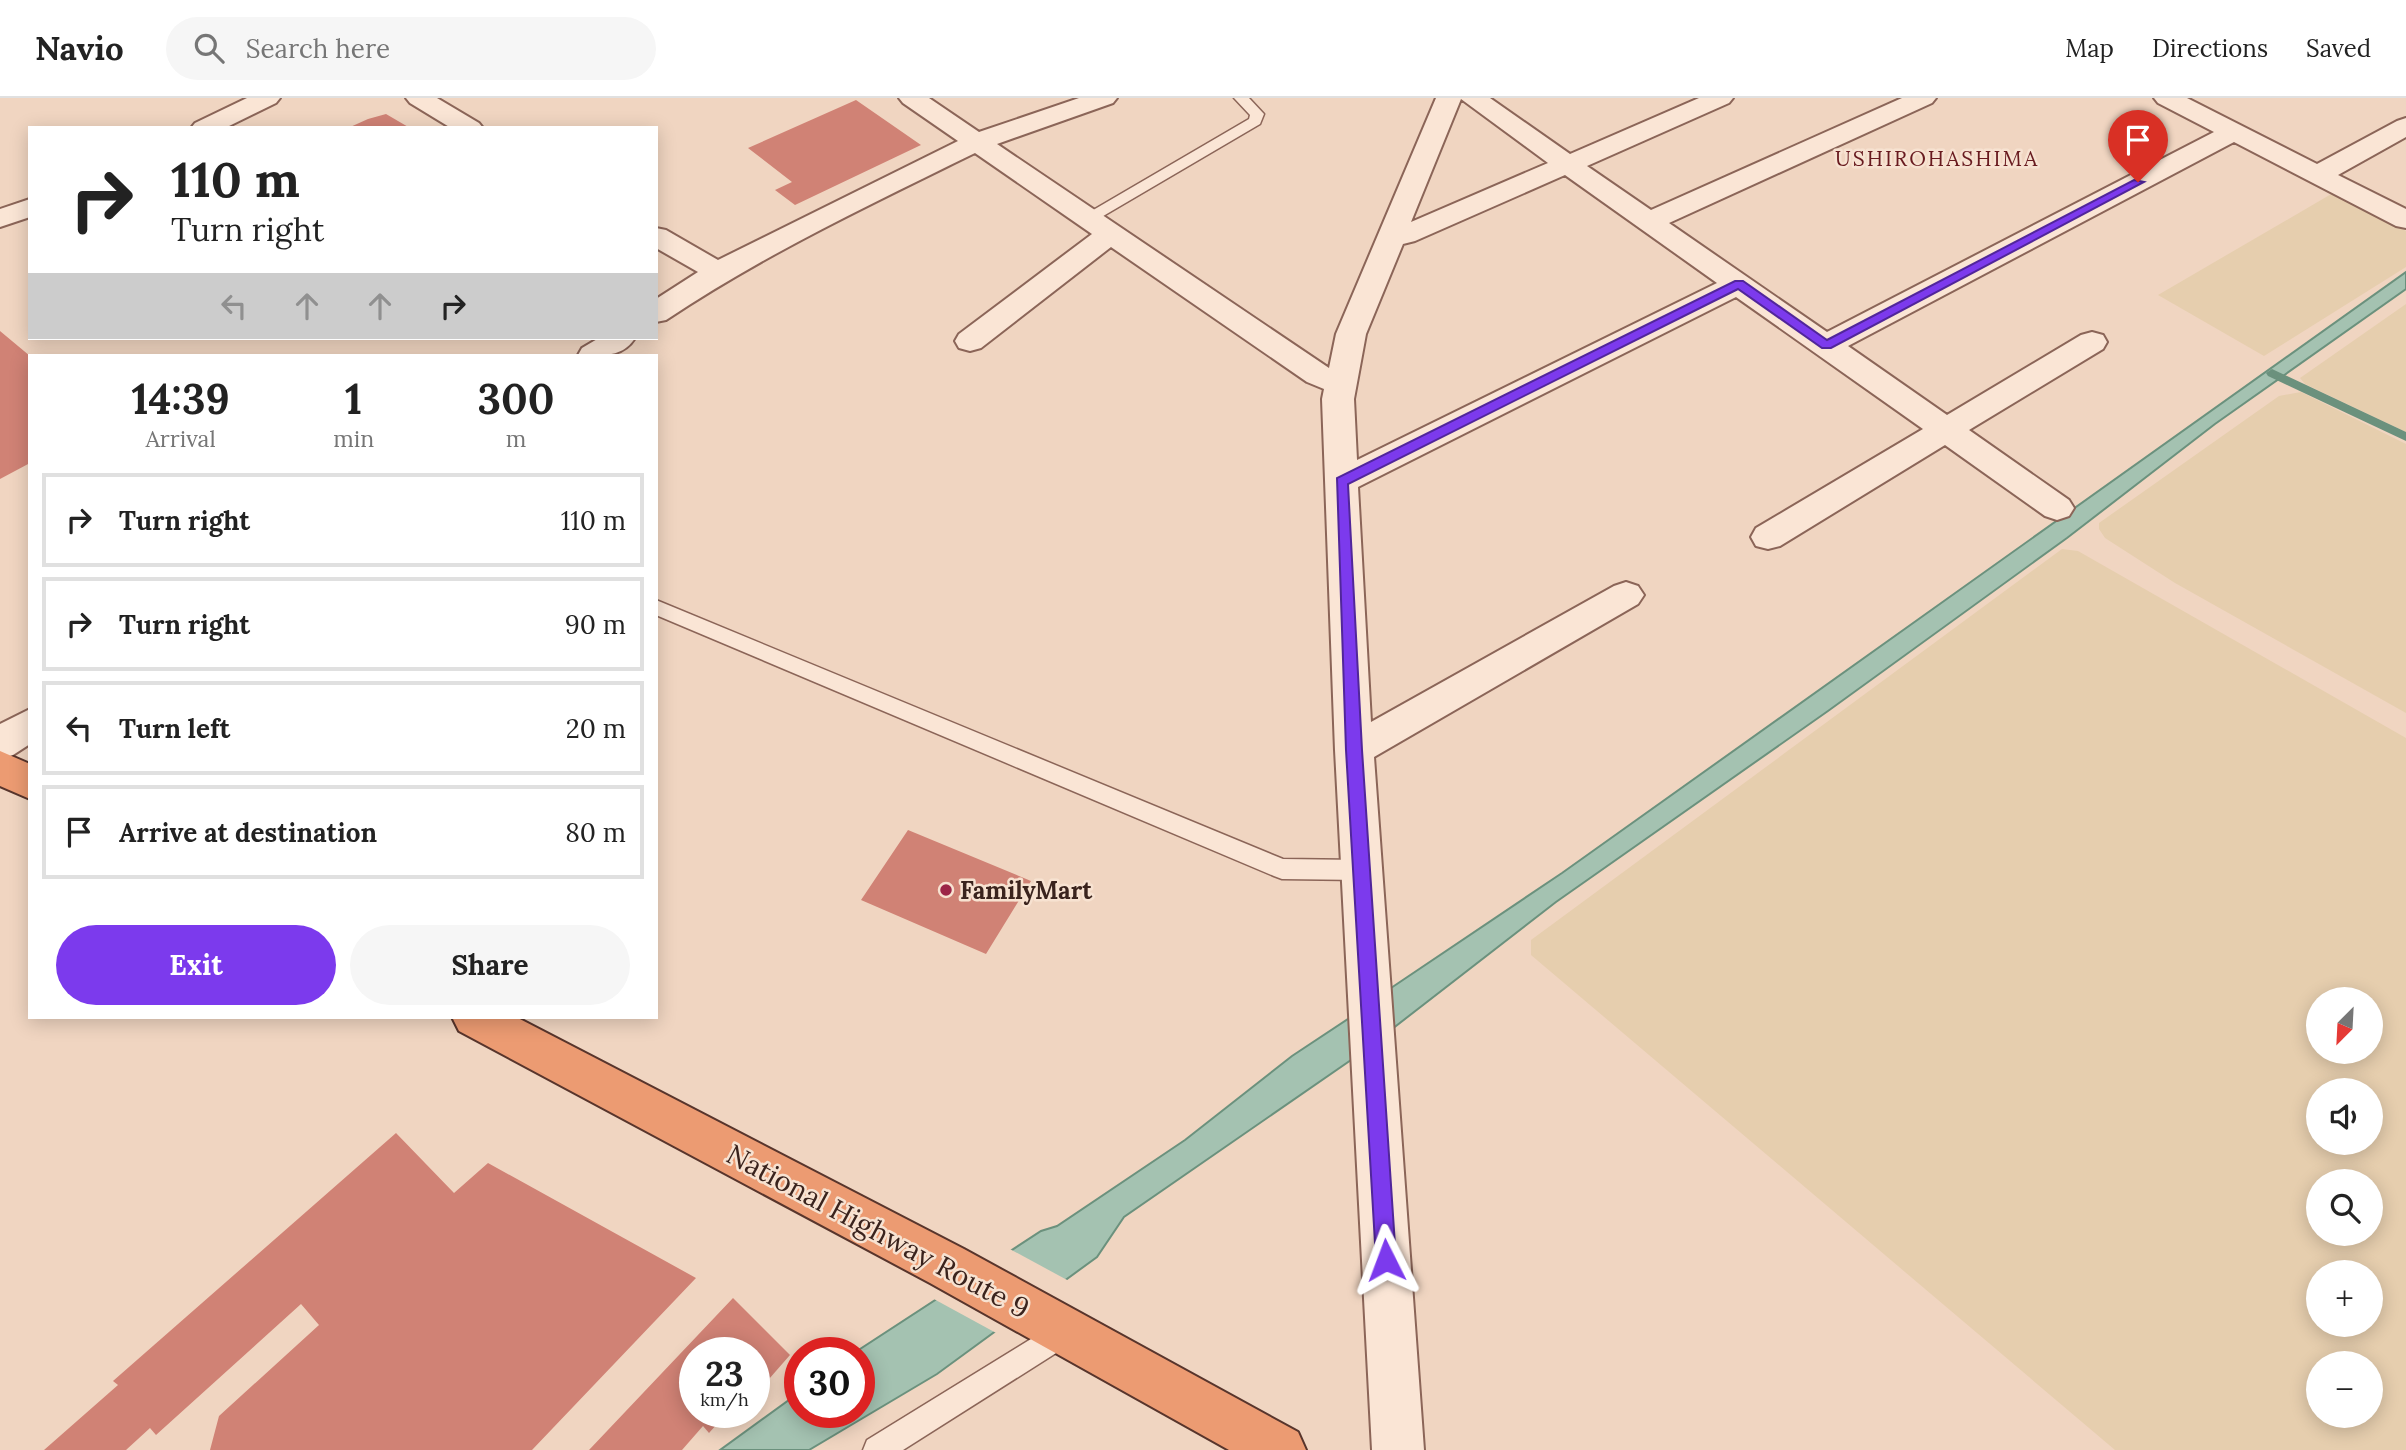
<!DOCTYPE html>
<meta charset="utf-8">
<style>
:root{--surface:#fff;--page:#f6f6f6;--text:#222;--muted:#767676;--line:#e0e0e0;--accent:#7c3aed}
body{margin:0;font-family:Lora,serif;background:var(--page);color:var(--text);height:100vh;display:flex;flex-direction:column;font-size:26px;white-space:nowrap}
*{box-sizing:border-box;margin:0}
p{font-size:23px;color:var(--muted)}
.icon{flex:none;width:38px;height:38px;fill:none;stroke:currentColor;stroke-width:2;stroke-linecap:round;stroke-linejoin:round}
.map{position:relative;flex:1;overflow:hidden}
.drawer{position:absolute;left:28px;top:256px;width:630px;height:665px;display:flex;flex-direction:column;background:var(--surface);border-radius:0px;box-shadow:0 4px 18px #0003}
.drawer>*{flex:none}
.guide{position:absolute;left:28px;top:28px;width:630px;height:214px;border-radius:0px;box-shadow:0 4px 18px #0003;background:#fff;color:var(--text);overflow:hidden}
.needle{width:46px;rotate:204deg}
.fabs{position:absolute;left:2306px;top:889px;display:grid;gap:14px}
.fabs a{display:grid;place-items:center;width:77px;height:77px;border-radius:50%;background:var(--surface);box-shadow:0 4px 18px #0003;font-size:35px}
.speed{position:absolute;left:679px;top:1239px;display:flex;gap:14px;font-size:35px;font-weight:700;text-align:center}
.speed>*{display:grid;place-content:center;width:91px;height:91px;border-radius:50%;background:var(--surface);box-shadow:0 4px 18px #0003;line-height:1}
.speed small{font-size:18px;font-weight:400}
.speed .limit{border:10px solid #d22;background:#fff;color:#111}
.pin{position:absolute;display:grid;place-items:center;width:60px;height:60px;color:#fff;margin:-72px -30px;border-radius:50% 50% 50% 0;rotate:-45deg;box-shadow:0 0 7px #0007}
.pin .icon{rotate:45deg}
.me{position:absolute;width:77px;margin:-38px;rotate:357deg;stroke-linejoin:round;filter:drop-shadow(0 0 5px #0008)}
.turn{display:flex;align-items:center;gap:24px;height:147px;padding:0 28px;font-size:32px}
.turn .icon{width:91px;height:91px;stroke-width:2.5}
.turn b{display:block;font-size:49px;line-height:60px}
.lanes{display:flex;align-items:center;height:66px;padding:0 28px;background:#0003;justify-content:center;gap:35px;direction:ltr}
.lanes .off{opacity:.35}
.eta{display:flex;justify-content:space-evenly;align-items:center;height:119px;text-align:center}
.eta b{font-size:42px;font-weight:700;line-height:49px}
.button{display:flex;gap:14px;margin-top:auto;padding:14px 28px}
.button a{flex:1;height:80px;border-radius:42px;background:var(--accent);color:#fff;font-size:28px;font-weight:700;line-height:80px;text-align:center}
.button a+a{background:var(--page);color:var(--text)}
ul{padding:0;list-style:none}
li{display:flex;align-items:center;gap:21px;height:94px;margin:0 14px 10px;padding:0 14px;border:4px solid var(--line);border-radius:0px}
li div{flex:1}
li b{display:block;font-size:26px}
li em{font-style:normal}
header{display:flex;align-items:center;gap:42px;box-sizing:border-box;height:98px;padding:0 35px;background:var(--surface);border-bottom:2px solid var(--line)}
header strong{font-size:33px}
nav{display:flex;gap:38px;margin-inline-start:auto;font-size:24px}
.search{width:490px;height:63px;background:var(--page);display:flex;align-items:center;gap:18px;box-sizing:border-box;padding:0 24px;border-radius:38px;color:var(--muted);font-size:26px}
.map>svg:first-child{display:block}
.farmland{fill:#e6ceae;fill-rule:evenodd}
.water{fill:#a4c2b1;stroke:#6b917d;stroke-width:2}
.pier{fill:#f0d5c1}
.lines{fill:none;stroke-linecap:round;stroke-linejoin:round}
.stream{fill:#6b917d;fill-rule:evenodd}
.building{fill:#d08275}
.service-casing{stroke:#8b6558;stroke-width:3}
.minor-casing{stroke:#8b6558;stroke-width:4}
.tertiary-casing{stroke:#8b6558;stroke-width:4}
.trunk-casing{stroke:#58352c;stroke-width:4}
.service{fill:#fae5d5;fill-rule:evenodd}
.minor{fill:#fae5d5;fill-rule:evenodd}
.tertiary{fill:#fae5d5;fill-rule:evenodd}
.trunk{fill:#ec9b72;fill-rule:evenodd}
.route{fill:#7c3aed;stroke:#51269a;stroke-width:2}
.poi-dot{fill:#9c2547;stroke:#f7e2d1;stroke-width:2.5}
.labels{text-anchor:middle;dominant-baseline:central;stroke-width:5;stroke-linejoin:round;paint-order:stroke}
.far-neighbourhood-label{font-size:21px;letter-spacing:2px;fill:#681a1f;stroke:#f7e2d1}
.poi-label{font-size:24px;font-weight:bold;fill:#3a231d;stroke:#f7e2d1;text-anchor:start}
.near-street-label{font-size:28px;fill:#3a231d;stroke:#f7e2d1}
</style>
<header>
<strong>Navio</strong>
<div class="search"><svg class="icon" aria-label="search" viewBox="0 0 24 24"><circle cx="10" cy="10" r="6"/><path d="M15 15l6 6"/></svg>Search here</div>
<nav><a>Map</a><a>Directions</a><a>Saved</a></nav>
</header>
<div class="map">
<svg width="2406" height="1352" viewBox="0 0 2406 1352">
<rect width="100%" height="100%" fill="#f0d5c1"/>
<path class="farmland" d="M 2333,95 L 2406,133 L 2406,169 L 2264,258 L 2158,197 Z
M 2406,206 L 2406,334 L 2305,286 L 2300,280 Z
M 2301,294 L 2406,346 L 2406,615 L 2175,485 L 2105,440 L 2099,431 L 2099,425 L 2279,298 Z
M 2062,451 L 2078,453 L 2406,640 L 2406,1352 L 2115,1352 L 1531,857 L 1531,842 ZM 2319,901 L 2371,901 L 2371,954 L 2319,954 ZM 2319,992 L 2371,992 L 2371,1045 L 2319,1045 ZM 2319,1083 L 2371,1083 L 2371,1136 L 2319,1136 ZM 2319,1174 L 2371,1174 L 2371,1227 L 2319,1227 ZM 2319,1265 L 2371,1265 L 2371,1318 L 2319,1318 Z"/>
<path class="water" d="M 2406,174 L 2406,191 L 2215,326 L 2067,440 L 1828,613 L 1556,804 L 1374,945 L 1371,906 L 1391,890 L 1562,775 Z
M 1363,911 L 1364,953 L 1124,1119 L 1097,1159 L 937,1276 L 809,1352 L 720,1352 L 800,1294 L 800,1314 L 859,1314 L 859,1255 L 854,1255 L 1041,1133 L 1057,1128 L 1185,1042 L 1292,958 Z"/>
<path class="pier" d="M 1008,1150 L 1069,1183 L 998,1236 L 932,1200 Z"/>
<g class="lines">
<path class="stream" d="M 2272,271 L 2406,334 L 2406,343 L 2268,278 L 2266,275 Z"/>
</g>
<path class="building" d="M 856,2 L 921,47 L 795,107 L 775,92 L 792,84 L 748,50 Z
M 386,16 L 410,30 L 348,30 L 368,21 Z
M 0,233 L 30,258 L 30,365 L 0,381 Z
M 908,732 L 1031,783 L 986,856 L 861,802 Z
M 396,1035 L 454,1095 L 488,1065 L 696,1180 L 532,1352 L 210,1352 L 219,1318 L 319,1227 L 301,1206 L 156,1337 L 150,1330 L 126,1352 L 44,1352 L 118,1287 L 113,1283 Z
M 733,1200 L 790,1257 L 754,1298 L 754,1255 L 695,1255 L 695,1314 L 728,1314 L 709,1335 L 703,1328 L 682,1352 L 589,1352 Z"/>
<g class="lines">
<defs>
<path id="service" d="M 1234,0 L 1249,0 L 1264,16 L 1260,26 L 1093,124 L 1083,124 L 1080,121 L 1083,118 L 1249,21 L 1250,17 Z
M 656,502 L 1283,761 L 1361,762 L 1369,765 L 1372,772 L 1369,779 L 1361,782 L 1282,781 L 1274,778 L 656,517 Z
M 1065,1220 L 1075,1223 L 1078,1233 L 1075,1243 L 903,1352 L 863,1352 L 867,1342 Z"/>
<path id="minor" d="M 406,0 L 437,0 L 479,25 L 483,30 L 451,30 L 410,5 Z
M 899,0 L 929,0 L 979,34 L 1079,0 L 1117,0 L 1113,5 L 997,46 L 1329,270 L 1336,236 L 1436,0 L 1490,0 L 1570,56 L 1699,0 L 1733,0 L 1729,5 L 1587,68 L 1651,112 L 1902,0 L 1936,0 L 1932,5 L 1669,125 L 1827,234 L 2214,34 L 2158,5 L 2154,0 L 2187,0 L 2317,66 L 2397,23 L 2406,20 L 2406,39 L 2338,77 L 2406,111 L 2406,130 L 2396,128 L 2234,44 L 1848,248 L 1947,317 L 2081,237 L 2092,234 L 2103,237 L 2107,244 L 2103,251 L 1969,332 L 2069,402 L 2074,410 L 2069,418 L 2057,422 L 2045,418 L 1945,347 L 1780,448 L 1768,451 L 1756,448 L 1751,439 L 1756,430 L 1923,331 L 1736,199 L 1358,389 L 1371,624 L 1614,488 L 1626,484 L 1638,488 L 1644,497 L 1638,506 L 1374,659 L 1424,1352 L 1372,1352 L 1335,652 L 1322,301 L 1324,291 L 1307,284 L 1111,149 L 981,250 L 970,253 L 959,250 L 955,243 L 959,236 L 1092,136 L 975,55 C 869,107 765,156 666,222 L 656,224 L 656,201 L 698,174 L 656,150 L 656,130 L 666,132 L 718,162 L 958,43 L 903,5 ZM 1461,1 L 1548,65 L 1411,124 ZM 1565,77 L 1717,185 L 1357,362 L 1354,301 L 1366,236 L 1403,146 L 1415,143 Z
M 599,240 L 635,240 C 622,261 600,257 578,257 L 582,250 Z
M 30,611 L 30,646 L 13,657 L 0,661 L 0,626 Z"/>
<path id="tertiary" d="M 247,0 L 280,0 L 276,5 L 225,30 L 191,30 L 195,25 Z
M 30,101 L 30,119 L 0,129 L 0,111 Z"/>
<path id="trunk" d="M 0,653 L 30,666 L 30,701 L 0,688 Z
M 452,919 L 516,919 L 964,1151 L 1298,1334 L 1306,1352 L 1229,1352 L 930,1185 L 459,933 Z"/>
</defs>
<use href="#service" class="service-casing"/>
<use href="#minor" class="minor-casing"/>
<use href="#tertiary" class="tertiary-casing"/>
<use href="#trunk" class="trunk-casing"/>
<use href="#service" class="service"/>
<use href="#minor" class="minor"/>
<use href="#tertiary" class="tertiary"/>
<use href="#trunk" class="trunk"/>
</g>
<path class="route" d="M 2134,82 L 2144,84 L 1831,250 L 1822,250 L 1738,191 L 1348,386 L 1362,652 L 1396,1162 L 1393,1169 L 1386,1172 L 1379,1169 L 1376,1162 L 1346,652 L 1337,380 L 1735,183 L 1743,183 L 1827,242 Z"/>
<circle class="poi-dot" cx="946" cy="792" r="7"/>
<g class="labels">
<g class="far-neighbourhood-label">
<text x="1937" y="60">USHIROHASHIMA</text>
</g>
<g class="poi-label">
<text x="960" y="792">FamilyMart</text>
</g>
<g class="near-street-label">
<text transform="translate(878 1133) rotate(28)">National Highway Route 9</text>
</g>
</g>
</svg>
<div class="fabs">
<a><svg class="needle" viewBox="-14 -14 28 28"><path d="M0-13l5 13h-10z" fill="#e53935"/><path d="M0 13l5-13h-10z" fill="#767676"/></svg></a>
<a><svg class="icon" aria-label="sound" viewBox="0 0 24 24"><path d="M4 9h4l5-4v14l-5-4H4zM17 9q2 3 0 6"/></svg></a>
<a><svg class="icon" aria-label="search" viewBox="0 0 24 24"><circle cx="10" cy="10" r="6"/><path d="M15 15l6 6"/></svg></a>
<a>+</a>
<a>−</a>
</div>
<div class="speed"><div>23<small>km/h</small></div><div class="limit">30</div></div>
<div class="pin" style="left:2138px;top:84px;background:#d93025"><svg class="icon" aria-label="arrive" viewBox="0 0 24 24"><path d="M6 21V4h12l-3 4 3 4H6"/></svg></div>
<svg class="me" style="left:1386px;top:1162px" viewBox="-20 -20 40 40"><path d="M0-17L14 15 0 8-14 15z" fill="#7c3aed" stroke="#fff" stroke-width="4"/></svg>
<div class="guide">
<div class="turn"><svg class="icon" aria-label="right" viewBox="0 0 24 24"><path d="M7 20v-9h11M14 6l5 5-5 5"/></svg><div><b>110 m</b>Turn right</div></div>
<div class="lanes"><svg class="icon off" aria-label="left" viewBox="0 0 24 24"><path d="M17 20v-9H6M10 6l-5 5 5 5"/></svg><svg class="icon off" aria-label="ahead" viewBox="0 0 24 24"><path d="M12 20V5M6 11l6-6 6 6"/></svg><svg class="icon off" aria-label="ahead" viewBox="0 0 24 24"><path d="M12 20V5M6 11l6-6 6 6"/></svg><svg class="icon" aria-label="right" viewBox="0 0 24 24"><path d="M7 20v-9h11M14 6l5 5-5 5"/></svg></div>
</div>
<section class="drawer">
<div class="eta">
<div><b>14:39</b><p>Arrival</p></div>
<div><b>1</b><p>min</p></div>
<div><b>300</b><p>m</p></div>
</div>
<ul>
<li><svg class="icon" aria-label="right" viewBox="0 0 24 24"><path d="M7 20v-9h11M14 6l5 5-5 5"/></svg><div><b>Turn right</b></div><em>110 m</em></li>
<li><svg class="icon" aria-label="right" viewBox="0 0 24 24"><path d="M7 20v-9h11M14 6l5 5-5 5"/></svg><div><b>Turn right</b></div><em>90 m</em></li>
<li><svg class="icon" aria-label="left" viewBox="0 0 24 24"><path d="M17 20v-9H6M10 6l-5 5 5 5"/></svg><div><b>Turn left</b></div><em>20 m</em></li>
<li><svg class="icon" aria-label="arrive" viewBox="0 0 24 24"><path d="M6 21V4h12l-3 4 3 4H6"/></svg><div><b>Arrive at destination</b></div><em>80 m</em></li>
</ul>
<div class="button"><a>Exit</a><a>Share</a></div>
</section>
</div>
